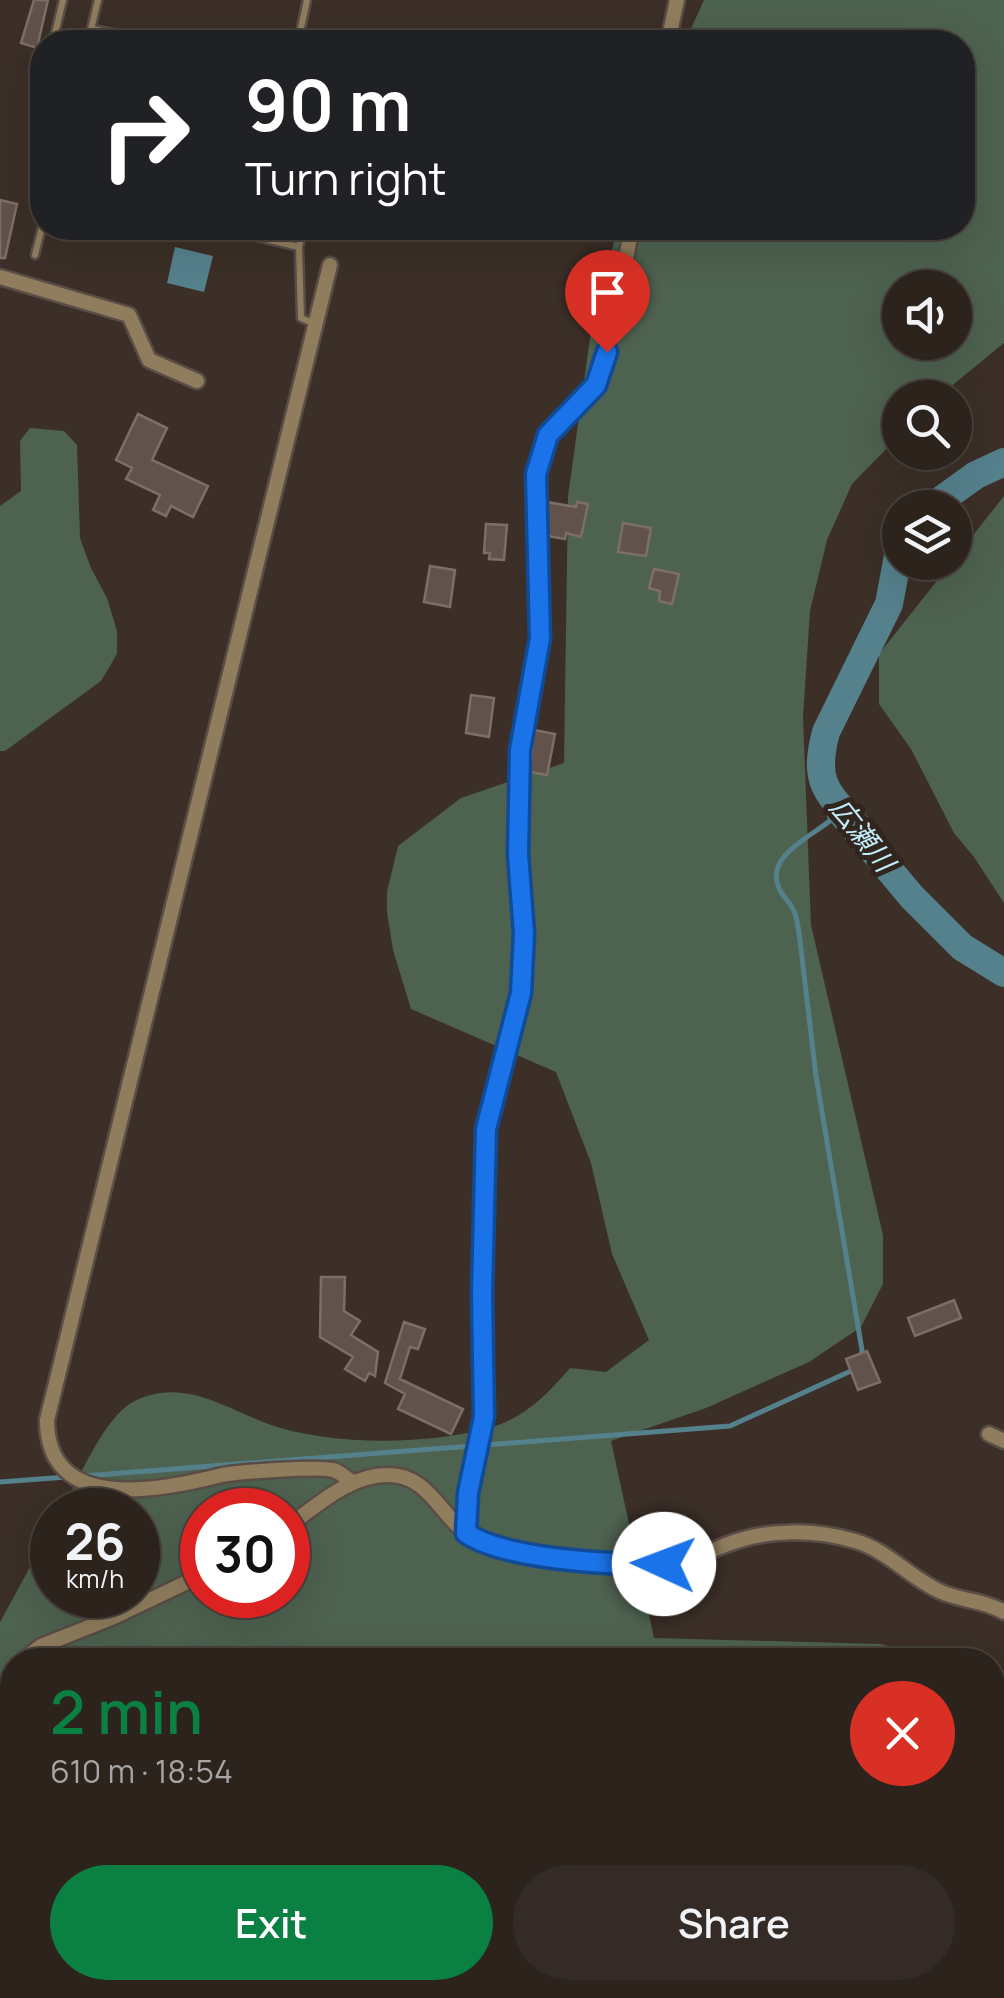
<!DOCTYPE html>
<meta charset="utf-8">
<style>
:root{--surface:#2c231d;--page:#342b26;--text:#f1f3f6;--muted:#a6a4a4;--line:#48403b;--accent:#0b8043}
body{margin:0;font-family:Manrope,"Noto Sans JP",sans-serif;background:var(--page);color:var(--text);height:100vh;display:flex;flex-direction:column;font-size:38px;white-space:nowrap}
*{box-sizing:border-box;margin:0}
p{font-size:32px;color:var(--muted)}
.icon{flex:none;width:55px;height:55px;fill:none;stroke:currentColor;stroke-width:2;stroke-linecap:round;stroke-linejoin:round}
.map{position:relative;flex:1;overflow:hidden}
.panel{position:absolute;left:0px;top:1648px;width:1005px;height:352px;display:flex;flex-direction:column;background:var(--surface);border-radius:40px 40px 0 0;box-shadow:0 10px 40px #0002,0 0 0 2px var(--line)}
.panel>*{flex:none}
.top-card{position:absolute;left:30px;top:30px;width:945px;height:210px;border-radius:40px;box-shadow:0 10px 40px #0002,0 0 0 2px var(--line);background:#202124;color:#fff;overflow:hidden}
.fabs{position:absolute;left:882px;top:270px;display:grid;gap:20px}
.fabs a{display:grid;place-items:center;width:90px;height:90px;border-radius:50%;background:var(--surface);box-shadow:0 10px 40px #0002,0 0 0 2px var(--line);font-size:50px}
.speed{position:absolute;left:30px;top:1488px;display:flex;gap:20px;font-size:50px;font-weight:700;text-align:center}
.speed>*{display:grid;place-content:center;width:130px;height:130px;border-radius:50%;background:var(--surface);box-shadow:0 10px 40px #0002,0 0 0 2px var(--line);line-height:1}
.speed small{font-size:25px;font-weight:400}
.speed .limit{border:15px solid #d22;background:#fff;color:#111}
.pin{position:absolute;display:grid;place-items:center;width:85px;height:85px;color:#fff;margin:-102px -42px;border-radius:50% 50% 50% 0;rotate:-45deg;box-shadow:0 0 10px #0007}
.pin .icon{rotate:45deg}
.me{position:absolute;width:110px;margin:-55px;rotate:272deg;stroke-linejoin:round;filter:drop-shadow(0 0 8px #0008)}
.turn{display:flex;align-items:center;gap:35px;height:210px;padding:0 50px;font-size:45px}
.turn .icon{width:130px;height:130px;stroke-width:2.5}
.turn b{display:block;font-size:70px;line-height:85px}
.round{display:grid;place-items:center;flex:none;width:105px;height:105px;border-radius:52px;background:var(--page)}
.headline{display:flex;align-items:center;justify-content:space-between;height:170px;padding:0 50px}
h1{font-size:60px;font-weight:600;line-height:75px;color:var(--accent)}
.cta{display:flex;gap:20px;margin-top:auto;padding:20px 50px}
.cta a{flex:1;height:115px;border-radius:60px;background:var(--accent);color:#fff;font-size:40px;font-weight:600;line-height:115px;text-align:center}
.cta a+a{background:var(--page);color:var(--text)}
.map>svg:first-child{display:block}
.green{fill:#4e6250;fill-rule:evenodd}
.water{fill:#55818c}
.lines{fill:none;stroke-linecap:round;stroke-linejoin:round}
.stream{stroke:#55818c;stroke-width:5}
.river{stroke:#55818c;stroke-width:28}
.building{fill:#61534b;stroke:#7e6f66;stroke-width:2.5}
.lane-casing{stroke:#594d46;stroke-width:11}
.street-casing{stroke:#594d46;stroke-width:19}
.lane{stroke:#907d5e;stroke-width:6}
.street{stroke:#907d5e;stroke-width:14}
.route-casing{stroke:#114b97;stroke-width:25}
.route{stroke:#1a73e8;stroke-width:18}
.labels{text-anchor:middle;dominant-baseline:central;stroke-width:10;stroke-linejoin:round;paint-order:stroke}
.water-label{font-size:28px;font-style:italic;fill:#c0edf9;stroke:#31251e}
</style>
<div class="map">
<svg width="1004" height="1998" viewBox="0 0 1004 1998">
<rect width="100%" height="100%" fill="#3b2f27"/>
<path class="green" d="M 704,0 L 1004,0 L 1004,343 L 938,397 L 900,398 L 900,435 L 852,484 L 827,540 L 810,611 L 803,717 L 811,925 L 883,1235 L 883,1284 L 861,1327 L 809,1362 L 706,1408 L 611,1441 L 654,1638 L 880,1644 L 945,1660 L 12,1660 L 12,1925 L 0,1926 L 0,1622 L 52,1527 L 52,1595 L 138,1595 L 138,1510 L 62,1510 C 78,1481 104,1417 133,1402 C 183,1376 226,1409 271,1425 C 333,1446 429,1445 492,1427 C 524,1418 549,1393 570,1368 L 606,1372 L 649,1340 L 612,1254 L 591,1163 L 556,1072 L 411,1009 L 393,950 L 387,912 L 387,892 L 398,846 L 461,798 L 564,763 L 568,496 L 593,317 L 618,228 L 962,228 L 962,42 L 685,42 ZM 900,288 L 955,288 L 955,342 L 900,342 ZM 202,1510 L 288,1510 L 288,1595 L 202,1595 Z
M 30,428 L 64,431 L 77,445 L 80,538 L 91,568 L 107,598 L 117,631 L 117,654 L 101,681 L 5,751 L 0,751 L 0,506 L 21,491 L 20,441 Z
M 1004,496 L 1004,903 L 974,857 L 954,833 L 911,749 L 879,704 L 879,654 L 951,563 L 955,562 L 955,558 Z
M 993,1672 L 1004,1676 L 1004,1998 L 706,1998 L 711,1988 L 992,1988 Z"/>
<path class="water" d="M 175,247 L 213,256 L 204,292 L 167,283 Z"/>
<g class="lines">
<path class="stream" d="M 840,812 C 820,834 763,853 779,888 C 782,896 789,901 793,909 C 797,916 797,924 799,932 L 816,1076 L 862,1350 L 861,1358
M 83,1476 L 730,1426 L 853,1370
M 0,1482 L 67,1477
M 393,1660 C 407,1649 420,1652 435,1660
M 992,1706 L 1004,1705
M 0,1806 L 12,1815"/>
<path class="river" d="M 930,508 L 976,475 L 1004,462
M 840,812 L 857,826 C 825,791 813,781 826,732 L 889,604 L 900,545
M 844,816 L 912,897 L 962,947 L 1004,973"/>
</g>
<path class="building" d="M 34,0 L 48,0 L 37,48 L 21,43 Z
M 0,200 L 17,204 L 5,258 L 0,258 Z
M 138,414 L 167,428 L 152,460 L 208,486 L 193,517 L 171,506 L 166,516 L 153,510 L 160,495 L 126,479 L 132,468 L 116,460 Z
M 547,502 L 576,507 L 577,502 L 588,504 L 581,537 L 566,533 L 565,539 L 548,536 Z
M 623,523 L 651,528 L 646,556 L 618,552 Z
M 486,524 L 507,525 L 504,560 L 489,559 L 490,553 L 484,553 Z
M 430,566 L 455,570 L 450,607 L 424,602 Z
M 654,569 L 679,574 L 672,604 L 659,601 L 660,591 L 649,588 Z
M 471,695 L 494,698 L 489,737 L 466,733 Z
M 534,730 L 555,734 L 547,775 L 530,772 Z
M 321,1277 L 345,1277 L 344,1311 L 360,1321 L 351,1335 L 378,1352 L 375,1376 L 369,1373 L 365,1381 L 345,1369 L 353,1357 L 320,1337 Z
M 954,1300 L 961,1318 L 915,1336 L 908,1318 Z
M 404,1322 L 425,1329 L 418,1349 L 410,1347 L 400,1379 L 463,1409 L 451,1434 L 398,1409 L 405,1394 L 385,1383 Z
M 867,1351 L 880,1382 L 858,1390 L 846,1359 Z"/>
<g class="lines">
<defs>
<path id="lane" d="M 92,29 L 157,42
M 53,42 L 63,0
M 88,42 L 98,0
M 298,42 L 307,0
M 218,228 L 299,247
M 303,228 L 299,247 L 301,318 L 313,323
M 35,255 L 42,227"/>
<path id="street" d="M 668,42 L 677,0
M 330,265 L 47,1420 C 47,1513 158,1491 218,1476 C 234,1472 318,1466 333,1470 C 339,1471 346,1478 352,1482
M 0,277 L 129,315 L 149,360 L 197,381
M 989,1434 L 1004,1441
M 288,1526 C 317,1506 349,1475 387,1475 C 428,1474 440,1515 469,1536 C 489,1550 518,1553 542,1555 C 585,1561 635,1570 678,1563 C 696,1560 711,1550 728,1544 C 768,1529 814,1529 855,1541 C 887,1550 909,1577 939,1591 C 960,1601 984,1600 1004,1612
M 465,1533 L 468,1493 L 484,1417 L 482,1293 L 487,1129 L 521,993 L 524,934 L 519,854 L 520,750 L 540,638 L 536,474 L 548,435 L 580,404 L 596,385 L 603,370 L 632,228
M 23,1660 L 41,1646 L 114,1617 L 202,1575
M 0,1714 L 12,1680"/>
</defs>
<use href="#lane" class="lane-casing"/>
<use href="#street" class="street-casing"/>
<use href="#lane" class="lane"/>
<use href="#street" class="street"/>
</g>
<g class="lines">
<defs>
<path id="route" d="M 607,352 L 596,385 L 548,435 L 536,474 L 540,638 L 520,750 L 518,854 L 524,934 L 521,993 L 486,1129 L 482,1293 L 484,1417 L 468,1493 L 466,1533 C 505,1560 615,1565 664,1564"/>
</defs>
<use href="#route" class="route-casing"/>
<use href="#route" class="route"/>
</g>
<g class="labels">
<g class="water-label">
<text transform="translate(863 834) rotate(52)">広瀬川</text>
</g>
</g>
</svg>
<div class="fabs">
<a><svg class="icon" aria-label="sound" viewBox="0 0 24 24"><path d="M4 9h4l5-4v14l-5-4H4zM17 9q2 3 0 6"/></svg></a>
<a><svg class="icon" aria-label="search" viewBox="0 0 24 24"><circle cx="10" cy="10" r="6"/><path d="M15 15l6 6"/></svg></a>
<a><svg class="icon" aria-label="layers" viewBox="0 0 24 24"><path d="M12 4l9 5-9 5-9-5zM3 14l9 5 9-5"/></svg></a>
</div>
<div class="speed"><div>26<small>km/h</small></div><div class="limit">30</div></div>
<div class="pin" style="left:607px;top:352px;background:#d93025"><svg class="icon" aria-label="arrive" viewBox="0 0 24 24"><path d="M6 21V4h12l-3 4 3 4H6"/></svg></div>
<svg class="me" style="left:664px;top:1564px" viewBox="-20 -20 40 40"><circle r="19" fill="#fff"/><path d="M0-13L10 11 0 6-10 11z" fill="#1a73e8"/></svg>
<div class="top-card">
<div class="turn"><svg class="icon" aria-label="right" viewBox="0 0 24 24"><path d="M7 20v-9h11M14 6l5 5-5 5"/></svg><div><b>90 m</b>Turn right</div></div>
</div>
<section class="panel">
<div class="headline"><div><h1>2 min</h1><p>610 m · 18:54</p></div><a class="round" style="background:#d93025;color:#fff"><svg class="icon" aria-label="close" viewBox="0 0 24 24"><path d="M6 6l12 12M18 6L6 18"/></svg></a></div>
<div class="cta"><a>Exit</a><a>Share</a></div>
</section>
</div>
